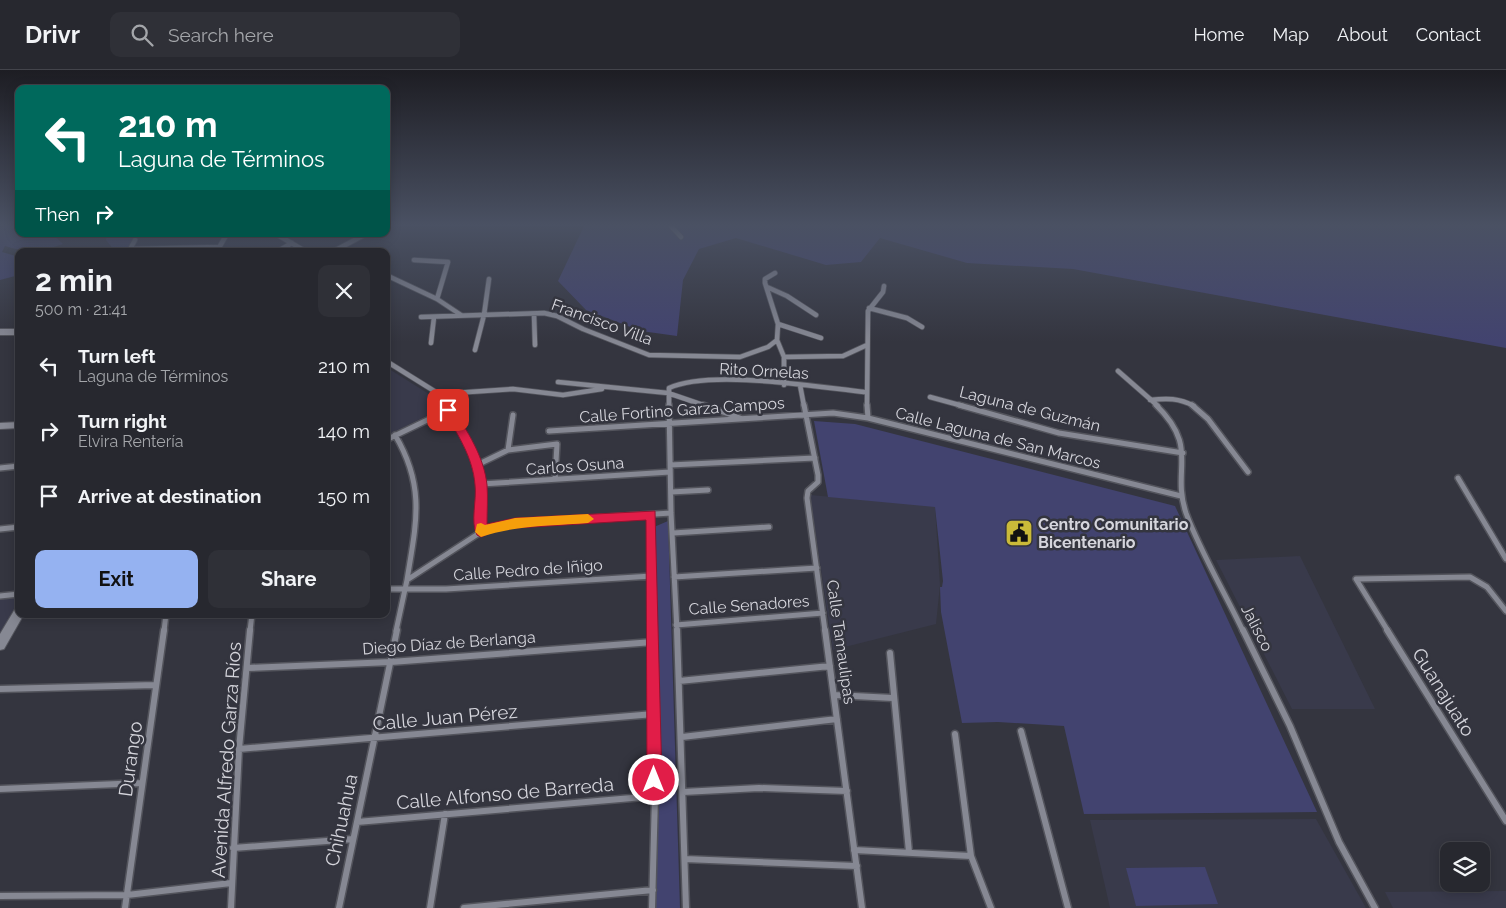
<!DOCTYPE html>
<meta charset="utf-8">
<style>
:root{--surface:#27282f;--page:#2f3037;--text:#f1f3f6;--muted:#a4a6aa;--line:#43444b;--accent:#95b2f1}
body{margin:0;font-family:Raleway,sans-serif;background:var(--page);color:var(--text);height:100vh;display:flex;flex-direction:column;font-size:19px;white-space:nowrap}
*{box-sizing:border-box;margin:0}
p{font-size:16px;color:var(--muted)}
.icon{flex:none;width:28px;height:28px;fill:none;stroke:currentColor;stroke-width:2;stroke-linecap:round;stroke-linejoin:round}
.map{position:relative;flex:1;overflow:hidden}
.sheet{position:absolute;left:15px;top:178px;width:375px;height:370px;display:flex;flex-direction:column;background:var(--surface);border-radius:10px;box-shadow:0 2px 12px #0003,0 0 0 1px var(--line)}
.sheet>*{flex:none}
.banner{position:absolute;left:15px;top:15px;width:375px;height:152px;border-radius:10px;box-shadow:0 2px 12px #0003,0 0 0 1px var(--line);background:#00695c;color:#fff;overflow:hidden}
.controls{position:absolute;left:1440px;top:772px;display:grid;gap:10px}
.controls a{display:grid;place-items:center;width:50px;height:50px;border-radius:10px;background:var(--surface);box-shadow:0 2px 12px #0003,0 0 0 1px var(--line);font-size:25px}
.pin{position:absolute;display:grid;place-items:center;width:42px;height:42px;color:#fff;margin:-21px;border-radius:10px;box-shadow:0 2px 8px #0006}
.me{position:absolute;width:55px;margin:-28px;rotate:0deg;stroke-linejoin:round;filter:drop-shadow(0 0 4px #0008)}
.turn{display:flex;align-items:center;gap:18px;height:105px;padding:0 20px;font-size:22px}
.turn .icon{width:65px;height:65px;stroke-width:2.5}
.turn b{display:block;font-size:35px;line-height:42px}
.then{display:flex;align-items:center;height:48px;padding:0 20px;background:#0003;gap:10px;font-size:19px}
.round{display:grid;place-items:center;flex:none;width:52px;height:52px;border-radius:10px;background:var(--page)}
.summary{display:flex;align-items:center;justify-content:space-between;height:85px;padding:0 20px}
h1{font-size:30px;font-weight:700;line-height:38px}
.primary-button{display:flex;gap:10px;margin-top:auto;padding:10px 20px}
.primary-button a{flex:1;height:58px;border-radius:10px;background:var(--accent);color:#111;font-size:20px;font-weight:700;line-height:58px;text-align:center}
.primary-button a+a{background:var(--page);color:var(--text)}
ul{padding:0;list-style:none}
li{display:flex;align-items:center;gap:15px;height:65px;padding:0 20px}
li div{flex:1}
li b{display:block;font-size:19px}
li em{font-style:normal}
header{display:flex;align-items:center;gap:30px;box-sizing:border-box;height:70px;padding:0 25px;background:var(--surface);border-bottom:1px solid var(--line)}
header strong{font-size:24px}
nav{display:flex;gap:28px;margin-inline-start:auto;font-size:18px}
.search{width:350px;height:45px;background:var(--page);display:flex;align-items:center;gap:12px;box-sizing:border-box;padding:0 18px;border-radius:10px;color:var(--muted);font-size:19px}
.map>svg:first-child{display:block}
.built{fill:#393a4b}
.green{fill:#42436f}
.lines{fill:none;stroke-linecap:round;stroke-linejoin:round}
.street-far2-casing{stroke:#53545c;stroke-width:6}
.street-far1-casing{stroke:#53545c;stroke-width:8}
.street-casing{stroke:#53545c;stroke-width:9}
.secondary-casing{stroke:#53545c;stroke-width:2}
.street-far2{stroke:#868893;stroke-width:4.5}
.street-far1{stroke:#868893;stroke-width:5}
.street{stroke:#868893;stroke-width:6}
.secondary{fill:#868893;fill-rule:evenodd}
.route{fill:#e11d48;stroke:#92132f}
.slow{fill:#f59e0b}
.labels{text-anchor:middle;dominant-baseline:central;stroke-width:5;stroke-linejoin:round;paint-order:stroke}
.street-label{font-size:16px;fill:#d5d5dc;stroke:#34353f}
.poi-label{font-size:16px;font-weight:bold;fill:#d5d5dc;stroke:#34353f;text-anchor:start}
.near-street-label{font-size:19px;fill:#d5d5dc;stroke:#34353f}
</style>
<header>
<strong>Drivr</strong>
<div class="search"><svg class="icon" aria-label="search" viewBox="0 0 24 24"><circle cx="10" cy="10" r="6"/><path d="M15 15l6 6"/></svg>Search here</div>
<nav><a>Home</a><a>Map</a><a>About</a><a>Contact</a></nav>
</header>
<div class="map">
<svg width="1506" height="838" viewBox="0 0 1506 838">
<rect width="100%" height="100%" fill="#34353f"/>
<path class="built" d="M 386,297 L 432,326 L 442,338 L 386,366 Z
M 810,425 L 935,436 L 940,515 L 936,554 L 833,580 Z
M 1300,486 L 1375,639 L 1292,639 L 1216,490 Z
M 15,527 L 18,528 L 16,535 L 0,565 L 0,528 Z
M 1316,749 L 1366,838 L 1110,838 L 1090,750 Z
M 1506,821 L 1506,838 L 1393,838 L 1385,822 Z"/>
<path class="green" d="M 10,154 L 19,154 L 19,164 L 52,164 L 63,174 C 42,181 26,183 5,176 L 2,182 L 19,187 L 19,205 L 0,210 L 0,158 Z
M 585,154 L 1506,154 L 1506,278 L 1073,199 L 967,193 L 880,168 L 861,192 L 826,195 L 736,168 L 699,179 L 683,210 L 677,266 L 641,261 L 586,240 L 558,211 Z
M 107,164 L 138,164 L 126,181 L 115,181 L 106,170 Z
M 814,351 L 855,354 L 1175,436 L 1317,742 L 1084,744 L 1064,656 L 998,652 L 962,653 L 941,542 L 940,517 L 942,517 L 943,511 L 935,437 L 828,427 Z
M 668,451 L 680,838 L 652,838 L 654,457 Z
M 1205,797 L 1218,834 L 1136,836 L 1126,798 Z"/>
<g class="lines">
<defs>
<path id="street-far2" d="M 669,154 L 681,167
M 276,164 L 305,181
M 130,179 L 219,177
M 129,181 L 135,170
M 217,181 L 227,164
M 278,181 L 292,173
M 334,181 L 366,164
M 414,190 L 448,192 L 437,229
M 775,203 L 765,209 L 765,213 L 778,254 L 777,270 L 784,287 L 784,315
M 386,205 L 437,229 L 461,245
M 767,217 L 787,226 L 816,245
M 869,238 L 907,248 L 922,257
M 534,244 L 535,275
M 421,247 L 544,243 L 557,246 L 583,259 L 649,285 L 740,287 L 768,277 L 777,270
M 778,254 L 821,268
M 431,273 L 434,247
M 475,280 L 484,245 L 489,209
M 784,287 L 843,286 L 867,275
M 386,291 L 439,324 L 447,336
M 1118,301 L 1158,336
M 558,312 L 668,323 L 706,336
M 800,315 L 804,336
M 439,324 L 513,319 L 563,325 L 602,319
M 930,327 L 963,336
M 1150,330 C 1167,328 1179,328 1194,336
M 669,336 L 669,318 C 710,299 817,317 864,322
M 867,336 L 868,241 L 883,222 L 884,216"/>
<path id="street-far1" d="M 446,335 C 461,359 479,386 481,416 C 482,431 481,447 481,462
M 669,335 L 671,443 L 677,561
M 703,335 L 740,348
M 804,335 L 818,405 L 818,412 L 808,421 L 807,428 L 825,561
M 867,335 L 868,348
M 959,335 L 1059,363 L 1183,383
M 1156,335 C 1200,378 1171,398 1186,443 C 1200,481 1225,523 1243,561
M 1192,335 L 1208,349 L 1248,402
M 549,361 L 833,343 L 868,348 L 1181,426
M 395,365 C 426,417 416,454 407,510
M 386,370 L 448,340
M 508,380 L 513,345
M 477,395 L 508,380 L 557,374 L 555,409
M 670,395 L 815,388
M 0,398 L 19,396
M 1458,408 L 1506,489
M 481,414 L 670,402
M 671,422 L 708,420
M 651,445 L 653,561
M 0,459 L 19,457
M 673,463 L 769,457
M 674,507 L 817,498
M 386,519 L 446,519 L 652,506
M 0,526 L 19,524
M 676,555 L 823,543
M 164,561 L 166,544
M 250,561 L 252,544
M 396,561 L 407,510 L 481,462 L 493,457 L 515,453 L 671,443
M 1388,561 L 1356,509 L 1470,507 L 1487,517 L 1506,541"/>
<path id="street" d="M 677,560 L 686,838
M 825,560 L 862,838
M 1243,560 L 1290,656 L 1339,772 L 1375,838
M 1387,560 L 1506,751
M 890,583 L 909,782
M 247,598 L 391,592 L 653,572
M 679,611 L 830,596
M 0,619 L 155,615
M 834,625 L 893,628
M 1021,661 L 1068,838
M 955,664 L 971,786 L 991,838
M 682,667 L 837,649
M 239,679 L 654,644
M 0,719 L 142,713
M 683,722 L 759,718 L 847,721
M 357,752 L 655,726
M 233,778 L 353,769
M 854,780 L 971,786
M 685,789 L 857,796
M 0,826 L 127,825 L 231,813
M 125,838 L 164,560
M 231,838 L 239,679 L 250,560
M 339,838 L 397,560
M 430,838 L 445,744
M 464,838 L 653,820
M 652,838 L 655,726 L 653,560"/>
<path id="secondary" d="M 0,259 L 19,259 L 19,265 L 0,265 Z
M 19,352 L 19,358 L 0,359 L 0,353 Z
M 19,537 L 19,544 L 24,544 L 4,579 L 0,580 L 0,564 L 15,539 Z"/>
</defs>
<use href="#street-far2" class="street-far2-casing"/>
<use href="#street-far1" class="street-far1-casing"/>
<use href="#street" class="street-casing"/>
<use href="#secondary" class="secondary-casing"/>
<use href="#street-far2" class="street-far2"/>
<use href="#street-far1" class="street-far1"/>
<use href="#street" class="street"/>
<use href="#secondary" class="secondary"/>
</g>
<linearGradient id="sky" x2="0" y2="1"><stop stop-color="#1d1d23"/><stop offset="0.57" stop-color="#4a5163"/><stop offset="1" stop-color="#4a5163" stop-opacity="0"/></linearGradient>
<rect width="1506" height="272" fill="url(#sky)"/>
<path class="route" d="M 448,336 L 452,337 C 467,361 484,386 487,415 C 488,428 487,441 487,454 L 515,448 L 655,441 L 662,710 L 660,715 L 654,717 L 649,715 L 647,710 L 646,450 L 515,458 L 495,461 L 481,467 L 477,465 C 470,452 477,430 475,415 C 473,387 457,363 443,340 Z"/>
<path class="slow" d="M 588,444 L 594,449 L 588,453 C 552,456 515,455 481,467 L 475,462 L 477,454 L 481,453 L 485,455 L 515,448 Z"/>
<defs>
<symbol id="civic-square" viewBox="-11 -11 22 22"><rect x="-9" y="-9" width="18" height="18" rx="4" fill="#caba39" stroke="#34353f"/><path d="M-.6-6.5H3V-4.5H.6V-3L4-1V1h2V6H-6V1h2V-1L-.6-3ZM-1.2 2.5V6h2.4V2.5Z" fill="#111"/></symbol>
</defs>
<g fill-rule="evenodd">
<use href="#civic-square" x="1003" y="447" width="32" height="32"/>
</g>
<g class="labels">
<g class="street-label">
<text transform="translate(602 252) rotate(20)">Francisco Villa</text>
<text transform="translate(764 301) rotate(3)">Rito Ornelas</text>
<text transform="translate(1030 339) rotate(14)">Laguna de Guzmán</text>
<text transform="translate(682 340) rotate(-4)">Calle Fortino Garza Campos</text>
<text transform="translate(998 368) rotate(14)">Calle Laguna de San Marcos</text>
<text transform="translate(575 396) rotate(-4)">Carlos Osuna</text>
<text transform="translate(528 500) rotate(-4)">Calle Pedro de Iñigo</text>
<text transform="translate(749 535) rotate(-4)">Calle Senadores</text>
<text transform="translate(1257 558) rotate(63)">Jalisco</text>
<text transform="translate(841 572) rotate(82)">Calle Tamaulipas</text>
<text transform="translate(449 573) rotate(-4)">Diego Díaz de Berlanga</text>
</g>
<g class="poi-label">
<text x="1038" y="454">Centro Comunitario<tspan x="1038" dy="18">Bicentenario</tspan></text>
</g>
<g class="near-street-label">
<text transform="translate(1444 622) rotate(58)">Guanajuato</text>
<text transform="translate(445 647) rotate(-5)">Calle Juan Pérez</text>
<text transform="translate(130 689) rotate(-82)">Durango</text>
<text transform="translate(226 690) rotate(-86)">Avenida Alfredo Garza Ríos</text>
<text transform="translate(505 723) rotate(-5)">Calle Alfonso de Barreda</text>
<text transform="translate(341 750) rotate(-78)">Chihuahua</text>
</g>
</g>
</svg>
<div class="controls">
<a><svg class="icon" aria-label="layers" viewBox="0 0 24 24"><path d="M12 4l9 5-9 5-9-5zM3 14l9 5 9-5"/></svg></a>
</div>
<div class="pin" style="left:448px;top:340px;background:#d93025"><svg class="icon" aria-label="arrive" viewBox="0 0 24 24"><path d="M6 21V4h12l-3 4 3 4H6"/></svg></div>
<svg class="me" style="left:654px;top:710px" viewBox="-20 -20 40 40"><circle r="17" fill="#e11d48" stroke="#fff" stroke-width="3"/><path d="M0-11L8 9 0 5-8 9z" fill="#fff"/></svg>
<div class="banner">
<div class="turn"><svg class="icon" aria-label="left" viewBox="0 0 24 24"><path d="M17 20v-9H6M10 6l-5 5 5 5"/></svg><div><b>210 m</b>Laguna de Términos</div></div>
<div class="then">Then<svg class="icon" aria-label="right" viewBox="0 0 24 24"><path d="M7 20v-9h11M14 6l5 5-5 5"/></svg></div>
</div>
<section class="sheet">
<div class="summary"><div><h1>2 min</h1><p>500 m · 21:41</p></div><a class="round"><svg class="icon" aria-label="close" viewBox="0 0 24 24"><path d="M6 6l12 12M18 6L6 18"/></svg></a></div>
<ul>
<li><svg class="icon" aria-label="left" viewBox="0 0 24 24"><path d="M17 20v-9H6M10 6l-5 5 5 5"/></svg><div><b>Turn left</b><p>Laguna de Términos</p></div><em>210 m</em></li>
<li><svg class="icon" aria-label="right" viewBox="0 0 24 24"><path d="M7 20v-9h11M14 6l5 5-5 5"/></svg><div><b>Turn right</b><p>Elvira Rentería</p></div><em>140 m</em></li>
<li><svg class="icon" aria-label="arrive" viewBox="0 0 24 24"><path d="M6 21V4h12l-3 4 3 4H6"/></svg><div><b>Arrive at destination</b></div><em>150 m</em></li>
</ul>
<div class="primary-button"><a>Exit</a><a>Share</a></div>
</section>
</div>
